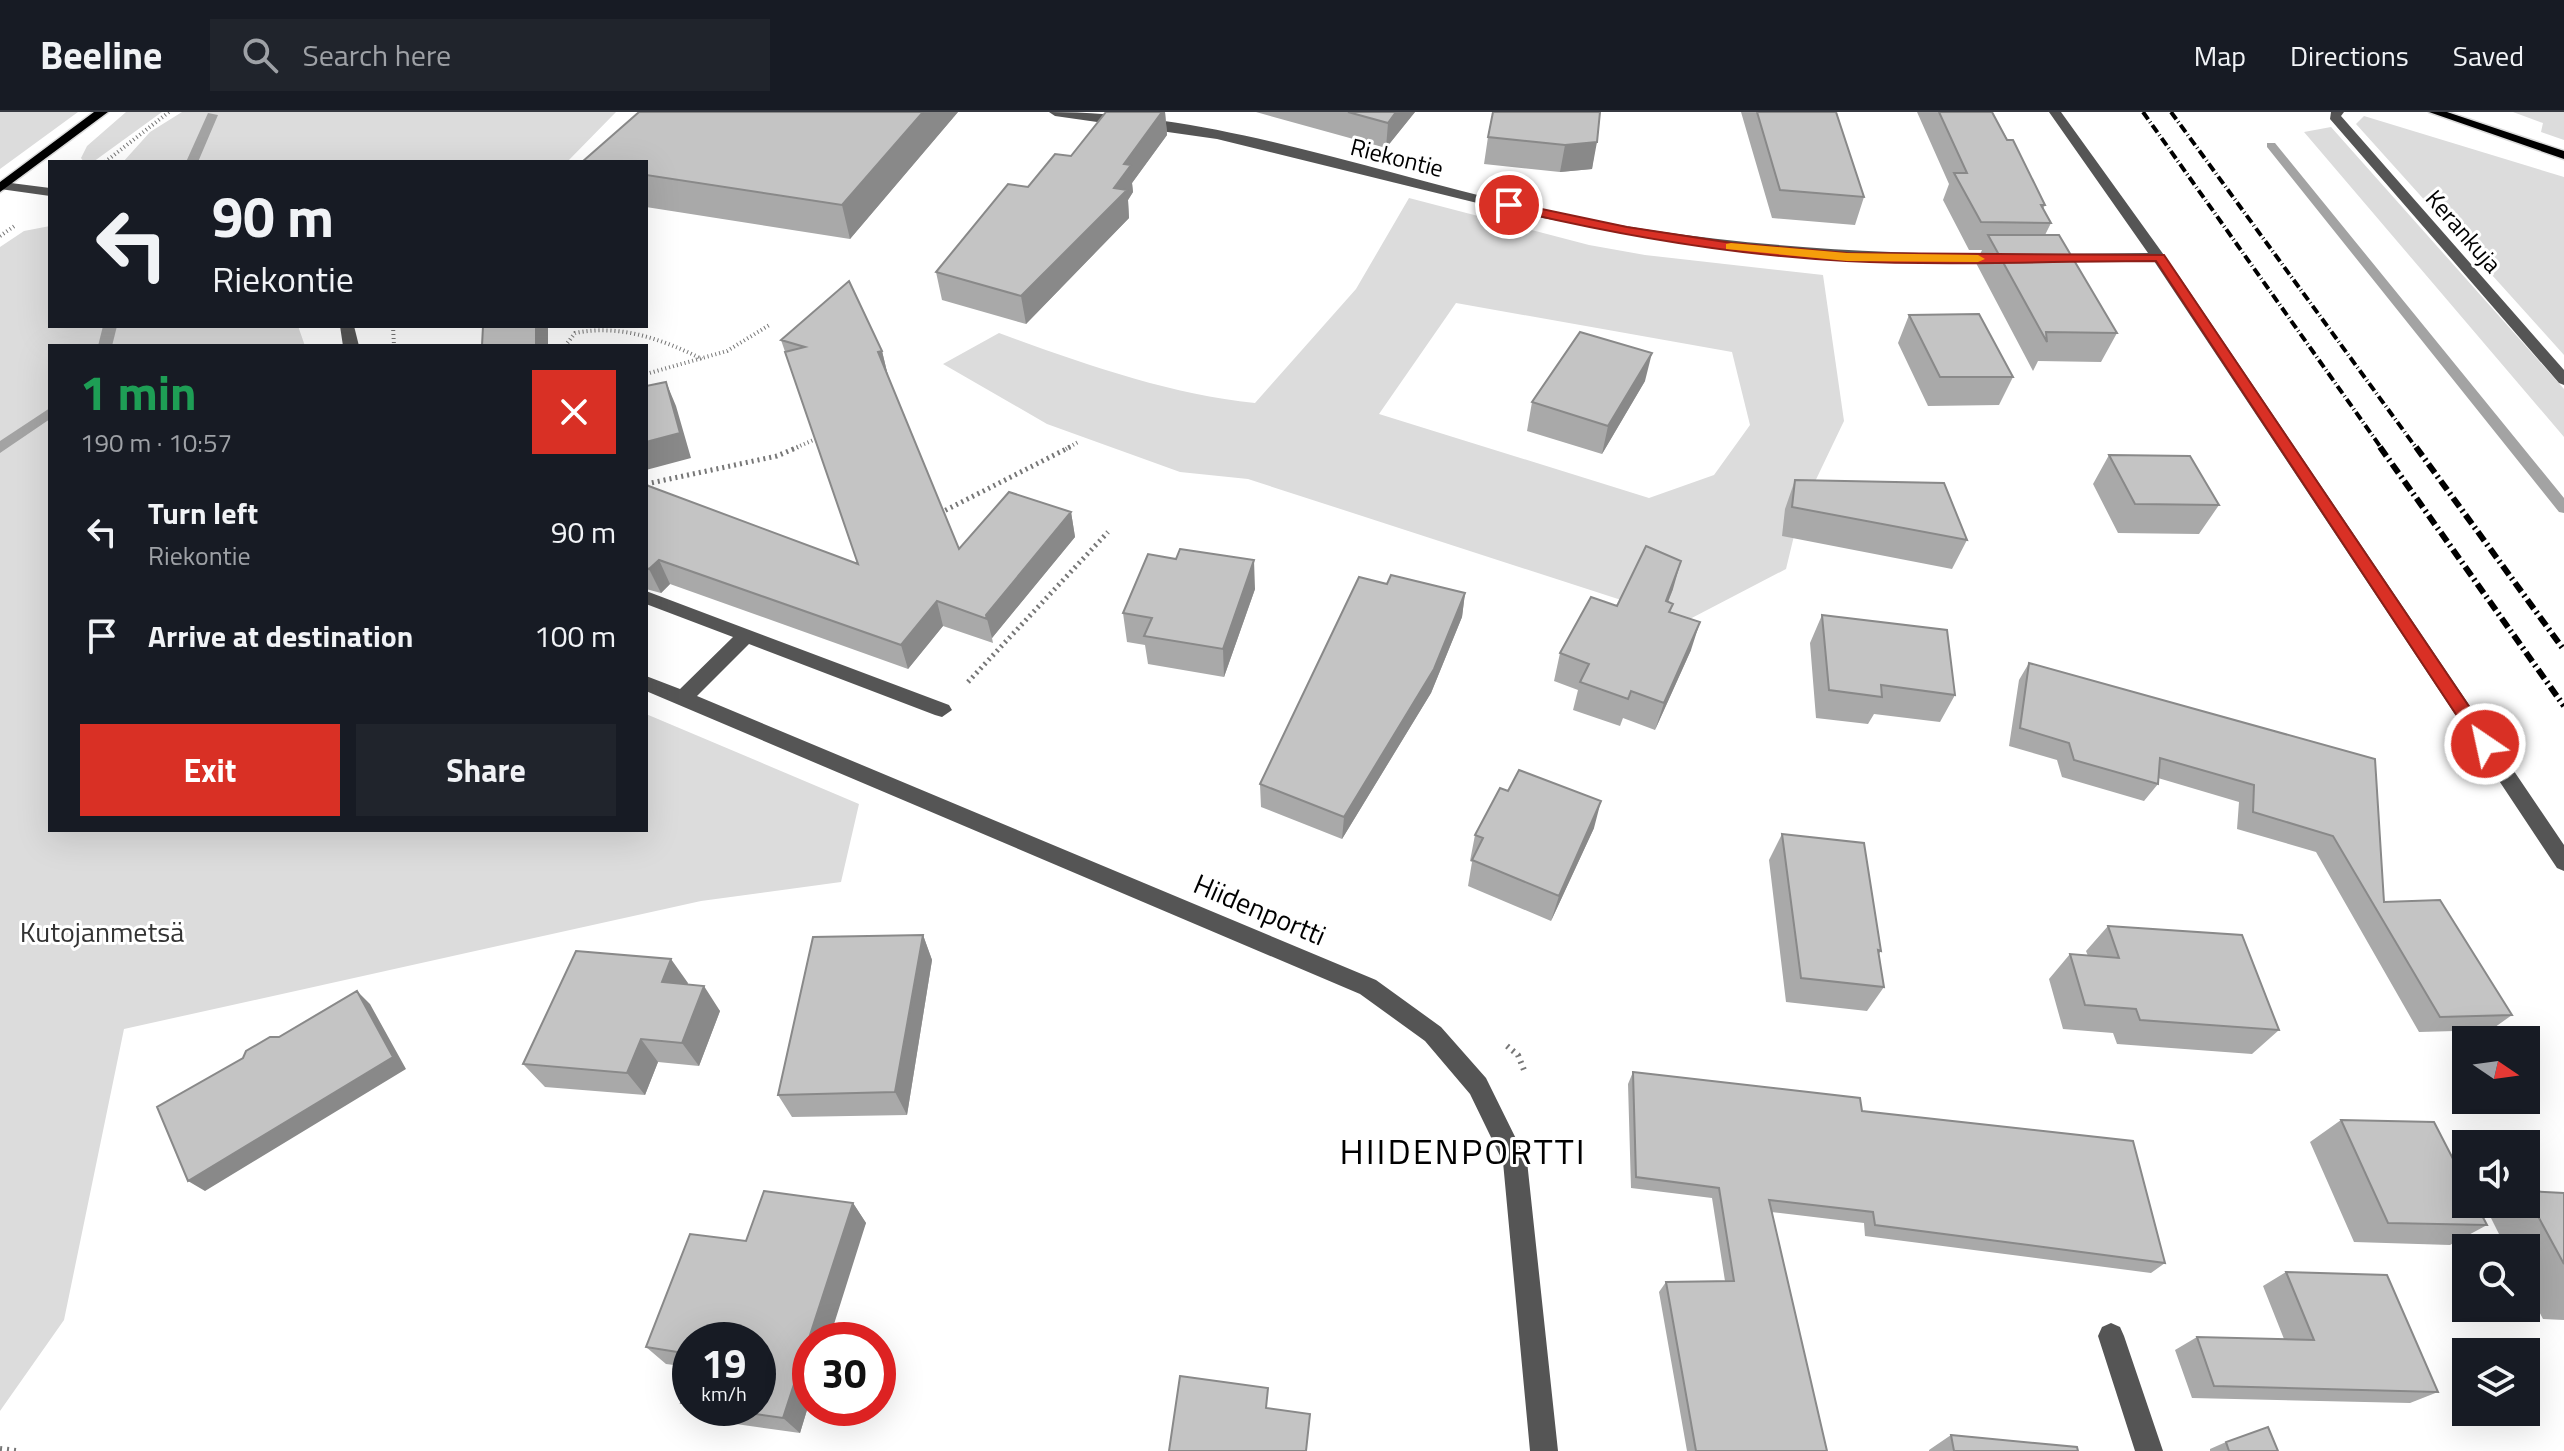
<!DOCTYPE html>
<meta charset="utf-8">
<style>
:root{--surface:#171b24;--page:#20242c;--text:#f1f3f6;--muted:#9ea1a6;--line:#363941;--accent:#d93025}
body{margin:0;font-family:"Titillium Web",sans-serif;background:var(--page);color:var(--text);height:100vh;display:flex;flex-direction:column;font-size:30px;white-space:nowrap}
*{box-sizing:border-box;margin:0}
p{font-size:26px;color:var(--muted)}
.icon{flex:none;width:44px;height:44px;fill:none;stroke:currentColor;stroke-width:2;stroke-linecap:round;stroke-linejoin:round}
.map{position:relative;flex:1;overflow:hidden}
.panel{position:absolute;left:48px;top:232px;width:600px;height:488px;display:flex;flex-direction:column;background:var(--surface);border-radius:0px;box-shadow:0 8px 32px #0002}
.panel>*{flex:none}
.banner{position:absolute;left:48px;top:48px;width:600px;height:168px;border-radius:0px;box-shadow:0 8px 32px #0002;background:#171b24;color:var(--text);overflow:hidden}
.needle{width:52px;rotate:103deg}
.tools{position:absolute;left:2452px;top:914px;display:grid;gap:16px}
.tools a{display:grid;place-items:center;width:88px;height:88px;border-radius:0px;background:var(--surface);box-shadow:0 8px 32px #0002;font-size:40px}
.speed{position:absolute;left:672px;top:1210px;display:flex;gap:16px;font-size:40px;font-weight:700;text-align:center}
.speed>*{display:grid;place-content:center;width:104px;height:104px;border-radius:50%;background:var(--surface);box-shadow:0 8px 32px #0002;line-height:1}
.speed small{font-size:20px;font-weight:400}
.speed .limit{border:12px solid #d22;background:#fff;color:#111}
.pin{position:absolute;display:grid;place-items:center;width:68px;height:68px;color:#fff;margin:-34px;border:4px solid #fff;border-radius:50%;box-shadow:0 2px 8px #0007}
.me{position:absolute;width:88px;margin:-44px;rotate:326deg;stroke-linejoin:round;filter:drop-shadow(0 0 6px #0008)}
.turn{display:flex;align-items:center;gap:28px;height:168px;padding:0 32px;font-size:36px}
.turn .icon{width:104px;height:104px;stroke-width:2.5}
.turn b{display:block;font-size:56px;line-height:68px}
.round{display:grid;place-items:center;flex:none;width:84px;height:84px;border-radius:0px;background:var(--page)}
.headline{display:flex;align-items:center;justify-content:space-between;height:136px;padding:0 32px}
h1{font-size:48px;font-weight:700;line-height:60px;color:#1e9e55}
.primary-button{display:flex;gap:16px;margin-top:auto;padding:16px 32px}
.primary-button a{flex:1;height:92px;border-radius:0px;background:var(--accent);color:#fff;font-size:32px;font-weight:700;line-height:92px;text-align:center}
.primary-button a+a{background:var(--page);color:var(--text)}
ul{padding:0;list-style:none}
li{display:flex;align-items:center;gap:24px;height:104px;padding:0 32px}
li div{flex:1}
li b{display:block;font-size:30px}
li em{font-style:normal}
header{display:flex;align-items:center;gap:48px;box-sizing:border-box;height:112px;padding:0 40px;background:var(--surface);border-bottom:2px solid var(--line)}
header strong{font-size:38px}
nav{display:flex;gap:44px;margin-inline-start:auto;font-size:28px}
.search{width:560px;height:72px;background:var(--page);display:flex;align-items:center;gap:20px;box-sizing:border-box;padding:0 28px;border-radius:0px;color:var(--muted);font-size:30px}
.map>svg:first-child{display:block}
.green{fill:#dcdcdc;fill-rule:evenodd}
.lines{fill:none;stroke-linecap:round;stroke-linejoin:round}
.stream{fill:#a3a3a3;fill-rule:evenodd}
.major-casing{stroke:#dbdbdb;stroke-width:3}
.path-far2{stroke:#777;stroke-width:4;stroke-dasharray:1 3;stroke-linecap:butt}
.path-far1{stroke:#777;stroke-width:5;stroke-dasharray:2 4;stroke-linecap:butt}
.path{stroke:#777;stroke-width:6;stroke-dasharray:2 5;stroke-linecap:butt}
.minor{fill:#555;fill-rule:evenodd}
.major{fill:#000;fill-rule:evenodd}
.rail-far1{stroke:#000;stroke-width:4;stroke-dasharray:9 3 1 3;stroke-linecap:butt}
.rail{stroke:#000;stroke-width:6;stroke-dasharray:11 4 2 4;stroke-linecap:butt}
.wall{fill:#a9a9a9}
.shaded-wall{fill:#898989}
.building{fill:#c4c4c4;stroke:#898989;stroke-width:2}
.route{fill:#d93025;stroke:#8d1f18;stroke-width:2}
.slow{fill:#f59e0b}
.labels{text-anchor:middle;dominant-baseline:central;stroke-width:6;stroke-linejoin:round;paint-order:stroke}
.far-street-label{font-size:24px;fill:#000;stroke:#fff}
.street-label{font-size:28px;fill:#000;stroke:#fff}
.park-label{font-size:28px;fill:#333;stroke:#fff}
.near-neighbourhood-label{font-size:36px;letter-spacing:2px;fill:#000;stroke:#fff}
</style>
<header>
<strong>Beeline</strong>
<div class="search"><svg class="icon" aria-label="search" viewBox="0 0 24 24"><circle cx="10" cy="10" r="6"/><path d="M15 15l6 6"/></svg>Search here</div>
<nav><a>Map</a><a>Directions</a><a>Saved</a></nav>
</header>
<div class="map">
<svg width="2564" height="1339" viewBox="0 0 2564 1339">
<rect width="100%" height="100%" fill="#fff"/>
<path class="green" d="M 0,0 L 78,0 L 0,57 Z
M 126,0 L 162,0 L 93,50 L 84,50 L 81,46 L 87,34 Z
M 182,0 L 616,0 L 567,50 L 123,50 L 150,20 Z
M 2513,0 L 2564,0 L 2564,28 L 2541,20 L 2543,11 Z
M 2364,4 L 2564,65 L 2564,243 L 2356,12 Z
M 2331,15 L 2564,277 L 2564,325 L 2304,20 Z
M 1409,86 L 1589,133 L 1645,143 L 1823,163 L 1844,309 L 1799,403 L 1786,457 L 1686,509 L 1248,367 L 1180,360 L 1047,312 L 943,252 L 999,221 C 1081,251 1168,282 1255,291 L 1356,177 ZM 1456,191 L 1732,240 L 1750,313 L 1714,363 L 1649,386 L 1379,302 Z
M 50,114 L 50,214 L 298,214 L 305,234 L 50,234 L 50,718 L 646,718 L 646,602 L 859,692 L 841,770 L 701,789 L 124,917 L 64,1208 L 0,1299 L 0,135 L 24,119 Z"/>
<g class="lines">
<path class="stream" d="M 208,1 L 218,3 L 198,50 L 186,50 Z
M 2267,31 L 2275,31 L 2564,386 L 2564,401 L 2559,400 L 2267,35 Z
M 103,214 L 117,214 L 112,234 L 98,234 Z
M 50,296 L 50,307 L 0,341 L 0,329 Z"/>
<defs>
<path id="major" d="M 94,0 L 108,0 L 0,80 L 0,70 Z
M 2429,0 L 2447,0 L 2564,39 L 2564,47 Z"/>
</defs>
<use href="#major" class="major-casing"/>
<path class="path-far2" d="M 105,50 L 169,0
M 0,124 L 16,113
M 393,214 L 394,234
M 565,234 L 575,221 C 620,212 662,227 702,247
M 646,262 L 727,239 L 771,212
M 793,337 L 818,326
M 1066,337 L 1078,330"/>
<path class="path-far1" d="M 646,372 L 777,344 L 798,335
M 940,401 L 1070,335
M 968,570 L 1108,420"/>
<path class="path" d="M 1507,934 L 1518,943 L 1524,958
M 0,1337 L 17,1339"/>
<path class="minor" d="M 1049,0 C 1210,0 1367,58 1523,94 C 1681,130 1842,142 2004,142 L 2011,146 L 2004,150 L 1817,145 L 1677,130 L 1526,103 L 1217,27 L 1055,4 Z
M 2049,0 L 2061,0 L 2179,164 L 2564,733 L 2564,759 L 2557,756 L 2154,149 L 2048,150 L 2041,146 L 2048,142 L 2148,141 Z
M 2331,0 L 2344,0 L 2341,4 L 2564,258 L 2564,273 L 2559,271 L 2330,7 Z
M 3,70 L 50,76 L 50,84 L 0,77 Z
M 340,214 L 354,214 L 359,234 L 343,234 Z
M 646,479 L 949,593 L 952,598 L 942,605 L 935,603 L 749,532 L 697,584 L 1376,868 L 1441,915 L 1486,966 L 1527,1049 L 1558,1339 L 1530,1339 L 1503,1050 L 1470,982 L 1425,929 L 1360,882 L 646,579 L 646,564 L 680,577 L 733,525 L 646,492 Z
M 2111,1211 L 2120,1215 L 2124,1224 L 2163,1339 L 2135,1339 L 2098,1224 L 2102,1215 Z"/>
<use href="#major" class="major"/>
<path class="rail-far1" d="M 2143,0 L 2382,337
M 2171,0 L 2417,337"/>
<path class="rail" d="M 2380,335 L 2564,594
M 2416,335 L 2564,538"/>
</g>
<path class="wall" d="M 958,0 L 850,127 L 646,95 L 646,50 Z
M 1106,0 L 1165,0 L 1167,23 L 1132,71 L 1133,80 L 1128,88 L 1129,106 L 1026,212 L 942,188 L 936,160 L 1028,75 L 1071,44 Z
M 1256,0 L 1415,0 L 1386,36 Z
M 1600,0 L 1592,57 L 1560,60 L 1484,52 L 1488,25 Z
M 1741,0 L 1836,0 L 1864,85 L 1855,113 L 1772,106 Z
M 1917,0 L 1992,0 L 2045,93 L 2043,97 L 2051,111 L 2045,123 L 2117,221 L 2101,250 L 2038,249 L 2033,259 L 1976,151 L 1982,138 L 1969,138 L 1943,88 L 1949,72 Z
M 1909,203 L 2013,265 L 1999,293 L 1928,294 L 1898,231 Z
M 781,228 L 882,239 L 888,264 L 959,437 L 1071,400 L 1075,425 L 992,526 L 993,531 L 943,514 L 908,557 L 670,472 L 661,481 L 646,477 L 646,373 L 858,452 Z
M 1645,269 L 1602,342 L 1527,319 L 1532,290 Z
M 2109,343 L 2219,393 L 2199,422 L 2118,421 L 2093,372 Z
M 1795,368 L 1967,428 L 1952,457 L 1782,424 L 1785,397 Z
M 1387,472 L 1465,481 L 1462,505 L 1431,581 L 1342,727 L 1261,695 L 1260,672 Z
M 1255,477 L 1224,565 L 1148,552 L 1145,533 L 1127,530 L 1123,501 Z
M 1673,477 L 1668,490 L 1670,500 L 1691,538 L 1655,618 L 1623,606 L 1620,614 L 1573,598 L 1578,578 L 1554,569 L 1560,541 L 1617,494 Z
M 1822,503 L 1955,583 L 1940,610 L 1874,602 L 1868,612 L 1816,606 L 1810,531 Z
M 2029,551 L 2375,647 L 2384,790 L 2512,903 L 2491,918 L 2419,920 L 2316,740 L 2237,717 L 2239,690 L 2158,666 L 2158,672 L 2144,689 L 2062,665 L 2057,648 L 2009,634 L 2019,568 Z
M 1594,716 L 1551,809 L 1468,774 L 1472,750 L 1470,749 L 1475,723 Z
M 1782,722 L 1881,839 L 1878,843 L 1884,875 L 1867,899 L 1786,890 L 1769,748 Z
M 2108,814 L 2279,918 L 2252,942 L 2117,932 L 2113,921 L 2063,917 L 2049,867 L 2070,842 L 2088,844 L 2086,839 Z
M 923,823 L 932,848 L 907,1003 L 792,1005 L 778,983 Z
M 688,871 L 687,873 L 720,899 L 699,954 L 658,950 L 645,983 L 545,975 L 523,952 Z
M 1633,960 L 1862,999 L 2165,1151 L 2151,1161 L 1865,1124 L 1864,1111 L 1771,1100 L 1827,1339 L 1687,1339 L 1659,1180 L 1666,1170 L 1725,1169 L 1712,1086 L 1631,1076 L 1628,972 Z
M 2341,1008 L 2487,1113 L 2450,1133 L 2354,1130 L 2310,1030 Z
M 2526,1079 L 2564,1081 L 2564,1208 L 2543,1207 L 2526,1175 L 2526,1136 L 2506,1136 L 2488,1100 L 2502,1092 L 2526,1092 Z
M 853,1091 L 866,1111 L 810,1228 L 810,1288 L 800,1321 L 701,1307 L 681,1291 L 690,1268 L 690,1296 L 758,1296 L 690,1228 L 690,1255 L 666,1252 L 646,1235 L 746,1129 Z
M 2286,1160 L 2438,1280 L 2410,1291 L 2192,1286 L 2175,1238 L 2197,1225 L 2284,1227 L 2263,1174 Z
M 1951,1323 L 2078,1339 L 1929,1339 L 1929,1338 Z
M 2226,1330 L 2278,1339 L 2210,1339 L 2210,1337 Z"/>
<path class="shaded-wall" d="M 923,0 L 958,0 L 850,127 L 842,93 Z
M 1162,0 L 1165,0 L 1167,23 L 1132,71 L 1133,80 L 1128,88 L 1129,106 L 1026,212 L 1021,184 L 1114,76 L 1124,52 Z
M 1396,0 L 1415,0 L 1386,36 L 1388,11 Z
M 1597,30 L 1592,57 L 1560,60 L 1565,33 Z
M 536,214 L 548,214 L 548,234 L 536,234 Z
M 882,239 L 888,264 L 878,240 Z
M 1652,241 L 1645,269 L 1602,342 L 1608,314 Z
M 666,270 L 676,294 L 691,346 L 646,358 L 646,330 Z
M 1071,400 L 1075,425 L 992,526 L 986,503 Z
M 659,448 L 670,472 L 661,481 L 649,457 Z
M 1254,448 L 1255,477 L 1224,565 L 1223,537 Z
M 1681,449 L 1673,477 L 1657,517 L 1666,489 Z
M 1465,481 L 1462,505 L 1431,581 L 1342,727 L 1344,705 Z
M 937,489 L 943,514 L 908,557 L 901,533 Z
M 1700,510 L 1691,538 L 1655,618 L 1664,591 Z
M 1601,689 L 1594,716 L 1551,809 L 1559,784 Z
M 923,823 L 932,848 L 907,1003 L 895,980 Z
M 671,847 L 688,871 L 678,895 L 662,870 Z
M 704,874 L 720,899 L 699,954 L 682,931 Z
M 357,879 L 370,892 L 406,957 L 205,1079 L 188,1069 Z
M 641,927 L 658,950 L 645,983 L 627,961 Z
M 853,1091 L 866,1111 L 829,1228 L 810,1228 L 810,1288 L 800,1321 L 783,1306 Z"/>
<path class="building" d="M 639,0 L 923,0 L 842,93 L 646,63 L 646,50 L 582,50 Z
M 1106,0 L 1162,0 L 1124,52 L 1131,53 L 1114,76 L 1127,78 L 1021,184 L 936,160 L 1008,72 L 1028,75 L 1055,42 L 1071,44 Z
M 1348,0 L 1396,0 L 1388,11 Z
M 1493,0 L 1600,0 L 1597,30 L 1565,33 L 1488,25 Z
M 1757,0 L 1836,0 L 1864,85 L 1780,78 Z
M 1939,0 L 1992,0 L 2007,28 L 2013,28 L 2045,93 L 2041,93 L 2051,111 L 1981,110 L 1954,61 L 1967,61 Z
M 1988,123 L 2059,123 L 2117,221 L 2046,220 L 2047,230 Z
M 849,169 L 882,239 L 878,240 L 959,437 L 1009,380 L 1071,400 L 986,503 L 987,507 L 937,489 L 901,533 L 659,448 L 649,457 L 646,456 L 646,373 L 858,452 L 785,240 L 805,235 L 781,228 Z
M 1979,202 L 2013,265 L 1940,265 L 1909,203 Z
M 483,214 L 536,214 L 536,234 L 482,234 Z
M 1580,220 L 1652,241 L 1608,314 L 1532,290 Z
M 666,270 L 680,321 L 646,330 L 646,274 Z
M 2109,343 L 2190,344 L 2219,393 L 2135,392 Z
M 1795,368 L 1944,371 L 1967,428 L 1792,395 Z
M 1646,434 L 1681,449 L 1666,489 L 1673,492 L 1669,500 L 1700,510 L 1664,591 L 1631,579 L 1628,587 L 1580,570 L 1589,552 L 1560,541 L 1591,485 L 1617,494 Z
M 1180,437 L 1254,448 L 1223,537 L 1144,524 L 1152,506 L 1123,501 L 1148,442 L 1176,447 Z
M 1391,463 L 1465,481 L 1434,557 L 1344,705 L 1260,672 L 1359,465 L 1387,472 Z
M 1822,503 L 1947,518 L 1955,583 L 1881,573 L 1882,585 L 1829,578 Z
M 2029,551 L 2375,647 L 2384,790 L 2440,788 L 2512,903 L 2440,905 L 2333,724 L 2253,700 L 2254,673 L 2160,646 L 2158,672 L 2074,648 L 2069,631 L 2020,616 Z
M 1519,658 L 1601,689 L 1559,784 L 1472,748 L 1483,726 L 1475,723 L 1500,676 L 1508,679 Z
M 1782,722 L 1864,731 L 1881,839 L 1878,838 L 1884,875 L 1801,866 Z
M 2108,814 L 2242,823 L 2279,918 L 2140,908 L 2136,897 L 2085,893 L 2070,842 L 2119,846 Z
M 923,823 L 895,980 L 778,983 L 813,825 Z
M 576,839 L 671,847 L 662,870 L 704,874 L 682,931 L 641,927 L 627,961 L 523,952 Z
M 357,879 L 393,945 L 188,1069 L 157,995 L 243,946 L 246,939 L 270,925 L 279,925 Z
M 1633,960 L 1860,986 L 1862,999 L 2133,1029 L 2165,1151 L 1875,1113 L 1873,1100 L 1769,1088 L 1827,1339 L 1696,1339 L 1666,1170 L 1734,1169 L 1719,1076 L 1636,1065 Z
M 2341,1008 L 2434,1010 L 2466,1072 L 2466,1092 L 2476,1092 L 2487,1113 L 2388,1111 Z
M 764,1079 L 853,1091 L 783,1306 L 715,1296 L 758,1296 L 758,1228 L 690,1228 L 690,1242 L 646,1235 L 690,1122 L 746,1129 Z
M 2526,1079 L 2564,1081 L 2564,1152 L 2526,1082 Z
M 2286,1160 L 2387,1163 L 2438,1280 L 2214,1274 L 2197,1225 L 2314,1228 Z
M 1180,1264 L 1268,1276 L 1266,1296 L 1310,1302 L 1306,1339 L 1169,1339 Z
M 690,1268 L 690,1292 L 681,1291 Z
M 2268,1315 L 2278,1339 L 2229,1339 L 2226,1330 Z
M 1951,1323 L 2077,1335 L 2078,1339 L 1954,1339 Z"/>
<path class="route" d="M 1509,90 L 1627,115 L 1732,131 L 1847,141 L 2164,143 L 2491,627 L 2491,637 L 2479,637 L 2156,149 C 2053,149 1949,154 1846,149 C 1731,143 1616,123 1504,96 L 1503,93 Z"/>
<path class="slow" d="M 1731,131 L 1847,141 L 1978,143 L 1985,147 L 1978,150 L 1847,149 L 1726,137 L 1726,132 Z"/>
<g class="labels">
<g class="far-street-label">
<text transform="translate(1397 45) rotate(14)">Riekontie</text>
<text transform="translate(2464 119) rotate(49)">Kerankuja</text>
</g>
<g class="street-label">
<text transform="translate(1260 797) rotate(23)">Hiidenportti</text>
</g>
<g class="park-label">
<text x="102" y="819">Kutojanmetsä</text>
</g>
<g class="near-neighbourhood-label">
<text x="1463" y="1038">HIIDENPORTTI</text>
</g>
</g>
</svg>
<div class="tools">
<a><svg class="needle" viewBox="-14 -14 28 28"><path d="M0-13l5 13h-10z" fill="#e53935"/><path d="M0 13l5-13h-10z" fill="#9ea1a6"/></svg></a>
<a><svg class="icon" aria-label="sound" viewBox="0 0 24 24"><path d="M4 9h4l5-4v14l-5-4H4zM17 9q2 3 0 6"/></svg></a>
<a><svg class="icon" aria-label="search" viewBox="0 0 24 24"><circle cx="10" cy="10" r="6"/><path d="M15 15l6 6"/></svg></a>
<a><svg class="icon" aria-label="layers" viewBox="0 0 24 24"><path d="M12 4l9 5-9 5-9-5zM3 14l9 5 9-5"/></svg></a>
</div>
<div class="speed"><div>19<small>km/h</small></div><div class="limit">30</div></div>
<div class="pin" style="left:1509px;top:93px;background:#d93025"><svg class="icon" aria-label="arrive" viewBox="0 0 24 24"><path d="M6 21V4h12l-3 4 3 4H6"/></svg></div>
<svg class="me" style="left:2485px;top:632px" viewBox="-20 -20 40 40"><circle r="17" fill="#d93025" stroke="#fff" stroke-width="3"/><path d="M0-11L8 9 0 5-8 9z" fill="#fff"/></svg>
<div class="banner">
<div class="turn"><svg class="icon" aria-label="left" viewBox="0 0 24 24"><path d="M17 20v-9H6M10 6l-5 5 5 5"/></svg><div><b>90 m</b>Riekontie</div></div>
</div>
<section class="panel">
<div class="headline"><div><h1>1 min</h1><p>190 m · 10:57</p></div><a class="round" style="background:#d93025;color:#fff"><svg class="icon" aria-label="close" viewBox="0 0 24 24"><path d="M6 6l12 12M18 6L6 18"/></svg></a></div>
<ul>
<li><svg class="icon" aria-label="left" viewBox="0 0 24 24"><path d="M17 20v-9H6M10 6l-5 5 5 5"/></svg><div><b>Turn left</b><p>Riekontie</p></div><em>90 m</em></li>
<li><svg class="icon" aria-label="arrive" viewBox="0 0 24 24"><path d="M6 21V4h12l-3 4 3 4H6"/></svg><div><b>Arrive at destination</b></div><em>100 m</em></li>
</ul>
<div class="primary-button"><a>Exit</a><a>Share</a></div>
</section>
</div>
